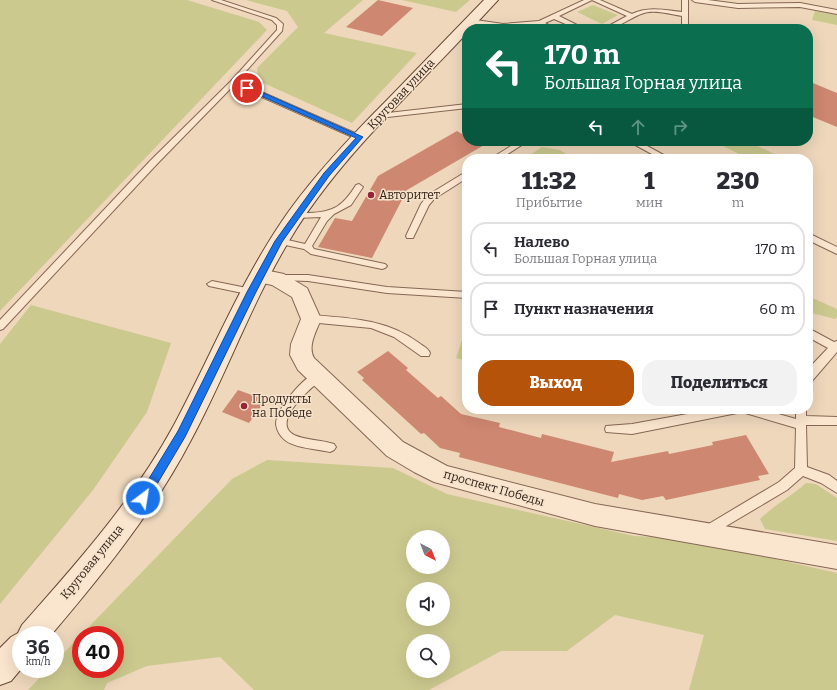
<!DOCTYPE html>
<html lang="ru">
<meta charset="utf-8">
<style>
:root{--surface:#fff;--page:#f2f2f3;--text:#2b2b33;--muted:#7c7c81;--line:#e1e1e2;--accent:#b45309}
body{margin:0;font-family:Bitter,serif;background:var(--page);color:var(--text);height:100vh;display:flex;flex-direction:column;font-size:15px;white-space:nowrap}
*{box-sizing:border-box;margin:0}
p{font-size:13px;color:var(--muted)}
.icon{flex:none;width:22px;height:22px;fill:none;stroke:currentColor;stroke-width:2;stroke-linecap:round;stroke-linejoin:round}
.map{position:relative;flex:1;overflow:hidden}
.side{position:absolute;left:462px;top:154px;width:351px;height:260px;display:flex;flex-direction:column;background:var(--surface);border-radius:16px;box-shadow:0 4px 16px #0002}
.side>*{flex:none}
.top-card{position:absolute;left:462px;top:24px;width:351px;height:122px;border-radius:16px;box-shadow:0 4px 16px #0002;background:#0b6e4f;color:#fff;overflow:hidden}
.needle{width:26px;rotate:138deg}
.controls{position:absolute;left:406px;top:530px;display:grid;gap:8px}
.controls a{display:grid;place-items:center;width:44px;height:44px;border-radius:50%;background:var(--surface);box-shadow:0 4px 16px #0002;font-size:20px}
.speed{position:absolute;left:12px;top:626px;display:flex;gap:8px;font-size:20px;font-weight:700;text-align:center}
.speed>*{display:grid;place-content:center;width:52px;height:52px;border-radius:50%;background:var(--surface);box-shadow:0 4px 16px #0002;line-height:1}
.speed small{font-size:10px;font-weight:400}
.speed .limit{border:6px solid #d22;background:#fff;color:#111}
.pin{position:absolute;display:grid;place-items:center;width:34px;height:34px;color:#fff;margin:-17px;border:2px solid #fff;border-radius:50%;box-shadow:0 1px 4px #0007}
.me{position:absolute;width:44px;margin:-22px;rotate:31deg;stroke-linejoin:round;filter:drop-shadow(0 0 3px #0008)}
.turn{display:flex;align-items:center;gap:14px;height:84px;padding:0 16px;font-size:18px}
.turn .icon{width:52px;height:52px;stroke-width:2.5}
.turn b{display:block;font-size:28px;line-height:34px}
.lanes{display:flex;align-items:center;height:38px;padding:0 16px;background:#0003;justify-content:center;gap:20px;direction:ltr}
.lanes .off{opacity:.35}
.eta{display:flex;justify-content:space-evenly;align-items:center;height:68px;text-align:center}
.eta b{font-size:24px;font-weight:800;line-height:28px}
.action{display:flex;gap:8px;margin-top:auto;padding:8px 16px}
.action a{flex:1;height:46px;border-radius:16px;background:var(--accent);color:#fff;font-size:16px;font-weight:800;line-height:46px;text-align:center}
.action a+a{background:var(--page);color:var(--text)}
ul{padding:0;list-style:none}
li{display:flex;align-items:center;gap:12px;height:54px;margin:0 8px 6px;padding:0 8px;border:2px solid var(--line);border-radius:16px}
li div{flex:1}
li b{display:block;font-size:15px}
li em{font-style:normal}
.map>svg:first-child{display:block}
.green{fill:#ccc98f;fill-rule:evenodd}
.building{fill:#ce8770}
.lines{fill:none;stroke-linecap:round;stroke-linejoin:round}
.lane-casing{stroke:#866755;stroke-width:2}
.street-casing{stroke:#866755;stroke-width:2}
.secondary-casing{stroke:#674838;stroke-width:2}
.lane{fill:#fae5ce;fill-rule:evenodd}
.street{fill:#fae5ce;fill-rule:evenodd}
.secondary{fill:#fae5ce;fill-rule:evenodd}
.route{fill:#1a73e8;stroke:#114b97}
.poi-dot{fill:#962337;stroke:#f6e2cb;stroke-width:1.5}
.labels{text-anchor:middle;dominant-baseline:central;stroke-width:3;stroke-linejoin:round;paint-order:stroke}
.street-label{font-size:12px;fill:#34231a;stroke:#f6e2cb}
.poi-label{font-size:12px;fill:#34231a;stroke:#f6e2cb;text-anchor:start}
</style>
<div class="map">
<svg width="837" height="690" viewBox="0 0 837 690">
<rect width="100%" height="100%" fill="#eed7bb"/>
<path class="green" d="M 0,0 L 187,0 L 259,22 L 267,30 L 0,311 Z
M 246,0 L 363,0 L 324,33 L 417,53 L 352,123 L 259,81 L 257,68 L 298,27 L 287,11 Z
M 402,0 L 470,0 L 456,12 Z
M 593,5 L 618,15 L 602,24 L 577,12 Z
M 815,11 L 837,15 L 837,25 L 812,20 Z
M 720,141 L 747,141 L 785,159 L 749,159 L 717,143 Z
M 542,147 L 560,150 L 574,159 L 524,159 Z
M 808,296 L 837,309 L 837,317 L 835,319 L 808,312 Z
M 31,305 L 171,343 L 147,412 L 93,490 L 0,604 L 0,344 Z
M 467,325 L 467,361 L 456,358 Z
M 267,460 L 393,468 L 447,494 L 634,536 L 683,538 L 837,573 L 837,690 L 689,690 L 704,635 L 615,615 L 567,651 L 501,651 L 429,690 L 254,690 L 220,657 L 147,666 L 107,683 L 104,690 L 28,690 L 48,669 L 55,669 L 55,662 L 81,635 L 81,669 L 115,669 L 115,635 L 81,635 L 232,479 ZM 413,537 L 443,537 L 443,567 L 413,567 ZM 413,589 L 443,589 L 443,619 L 413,619 ZM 413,641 L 443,641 L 443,671 L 413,671 Z
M 806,483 L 816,484 L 837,498 L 837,541 L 765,529 L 760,519 C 774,505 792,496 806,483 Z"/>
<path class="building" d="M 378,0 L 413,8 L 382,36 L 346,27 Z
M 808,81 L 837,93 L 837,127 L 808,115 Z
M 457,131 L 467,137 L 467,141 L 491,141 L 407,190 L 372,258 L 318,247 L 335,218 L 352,221 L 378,176 Z
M 388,351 L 408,368 L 406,370 L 438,398 L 441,396 L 461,414 L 500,423 L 499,427 L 541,438 L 542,434 L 614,452 L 611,462 L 668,451 L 669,454 L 713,445 L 712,442 L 746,435 L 769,474 L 758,476 L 760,480 L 666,500 L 663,496 L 642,500 L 619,494 L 618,498 L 459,457 L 460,453 L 440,448 L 424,433 L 421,434 L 362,380 L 364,378 L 357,372 Z
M 238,390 L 266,400 L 249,423 L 222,412 Z"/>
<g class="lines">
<defs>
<path id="lane" d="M 212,0 L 221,0 L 276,18 L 283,24 L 282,31 L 237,81 L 364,137 L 360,139 L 357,139 L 234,85 L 157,164 L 3,329 L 0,330 L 0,320 L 151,160 L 231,81 L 277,30 L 277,25 L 272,20 Z
M 584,0 L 600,0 L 632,14 C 648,6 665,10 682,12 L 682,0 L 688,0 L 688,29 L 682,29 L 682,16 C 669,14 653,9 641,14 C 628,19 617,29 603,29 L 627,16 L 592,0 L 559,16 L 585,29 L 577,29 L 554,19 L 545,23 L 556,29 L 548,29 L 539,25 L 503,28 L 469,23 L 466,21 L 469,19 L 503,24 L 539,21 Z
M 692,0 L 708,0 L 738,4 L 800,3 L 837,10 L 837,14 L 800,7 L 738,8 L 695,2 Z
M 467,104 L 467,108 L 379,118 L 375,116 L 379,114 Z
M 519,141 L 528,141 L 500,159 L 490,159 Z
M 628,141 L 638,141 L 671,159 L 661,159 Z
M 464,173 L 467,173 L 467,178 L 434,199 L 429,205 L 413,238 L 407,238 L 406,236 L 421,204 L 428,195 Z
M 359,184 L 363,187 L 351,205 L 334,214 L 327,221 L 312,246 L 314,249 L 385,264 L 387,266 L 385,268 L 382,269 L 311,254 L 304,249 L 276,243 L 275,241 L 276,239 L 279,238 L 305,244 L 321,217 L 296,218 L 292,215 L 293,213 C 298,212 304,213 309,213 C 334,212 343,206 356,185 Z
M 808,233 L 837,247 L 837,254 L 808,240 Z
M 279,275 L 308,275 L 387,287 L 467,292 L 467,298 L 387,293 L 308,281 L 276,280 L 274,278 L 276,276 Z
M 212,281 L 252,289 L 257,292 L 252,295 L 209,286 L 207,284 Z
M 311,315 C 349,318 387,319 419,343 C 423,346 428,348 430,353 L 429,356 L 421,356 L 394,337 L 371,328 L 308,322 L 306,319 L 308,316 Z
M 808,328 L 834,342 L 837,341 L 837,352 L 812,381 L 808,382 L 808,369 L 828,348 L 808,337 Z
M 318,372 L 322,373 L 323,376 L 322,379 C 311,388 270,422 294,435 C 305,440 322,440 334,444 L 336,447 L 334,450 L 330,452 C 318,449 294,448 285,440 C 280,436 277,431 276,424 C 276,409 304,376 318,372 Z
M 715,409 L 761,409 L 796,419 L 796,409 L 806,409 L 806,416 L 837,417 L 837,425 L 806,425 L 807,467 L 829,475 L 837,481 L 837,493 L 821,483 L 803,476 L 787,490 L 706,538 L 702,536 L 700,532 L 702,528 L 779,482 L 795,468 L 796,428 L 742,412 L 632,434 L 606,432 L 605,429 L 606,426 L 632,424 Z"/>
<path id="street" d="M 260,269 L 284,274 L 307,288 L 321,319 C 317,330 307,346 314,358 L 403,442 L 447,466 L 595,504 L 837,545 L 837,569 L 595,526 L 434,482 L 414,472 L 387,456 L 298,370 L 290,355 L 291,344 L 301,319 L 292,297 L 272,285 L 253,281 L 250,276 L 253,271 Z"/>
<path id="secondary" d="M 484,0 L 498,0 L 471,29 L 467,29 L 467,33 C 406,98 335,163 289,241 C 251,304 226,375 191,440 C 154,511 103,574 51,635 L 21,635 L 21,669 L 11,681 L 0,685 L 0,648 L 11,637 L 18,633 L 22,625 C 77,563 134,499 174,425 C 212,354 242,277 289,211 C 319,170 353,134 388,99 C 420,66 452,33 484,0 Z"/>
</defs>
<use href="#lane" class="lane-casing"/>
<use href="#street" class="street-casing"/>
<use href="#secondary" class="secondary-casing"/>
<use href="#lane" class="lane"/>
<use href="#street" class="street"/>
<use href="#secondary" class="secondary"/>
</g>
<path class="route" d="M 245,87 L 250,87 L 363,137 L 329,176 L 282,242 L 256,292 L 185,437 L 147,501 L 143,503 L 139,501 L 138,498 L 139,495 L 178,431 L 247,292 L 275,241 L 324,173 L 356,138 L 245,89 Z"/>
<g class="poi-dot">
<circle cx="371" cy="195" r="4"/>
<circle cx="244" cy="406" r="4"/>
</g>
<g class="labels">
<g class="street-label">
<text transform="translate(401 94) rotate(-47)">Круговая улица</text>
<text transform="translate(494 488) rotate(16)">проспект Победы</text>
<text transform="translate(92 562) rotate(-51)">Круговая улица</text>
</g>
<g class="poi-label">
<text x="379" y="195">Авторитет</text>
<text x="252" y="399">Продукты<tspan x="252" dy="14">на Победе</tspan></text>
</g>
</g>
</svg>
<div class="controls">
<a><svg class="needle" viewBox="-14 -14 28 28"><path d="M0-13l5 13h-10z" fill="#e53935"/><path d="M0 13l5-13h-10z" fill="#7c7c81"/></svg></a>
<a><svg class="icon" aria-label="sound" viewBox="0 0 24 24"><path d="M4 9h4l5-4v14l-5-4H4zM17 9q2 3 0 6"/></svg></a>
<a><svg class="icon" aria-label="search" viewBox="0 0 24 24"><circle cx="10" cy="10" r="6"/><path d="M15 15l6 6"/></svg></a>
</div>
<div class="speed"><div>36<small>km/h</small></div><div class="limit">40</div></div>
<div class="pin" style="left:247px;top:88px;background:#d93025"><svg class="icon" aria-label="arrive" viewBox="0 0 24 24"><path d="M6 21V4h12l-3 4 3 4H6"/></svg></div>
<svg class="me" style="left:143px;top:498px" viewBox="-20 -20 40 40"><circle r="17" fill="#1a73e8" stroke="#fff" stroke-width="3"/><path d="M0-11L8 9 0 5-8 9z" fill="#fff"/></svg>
<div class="top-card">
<div class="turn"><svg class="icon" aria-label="left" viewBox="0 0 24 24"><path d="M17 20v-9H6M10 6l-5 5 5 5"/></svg><div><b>170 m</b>Большая Горная улица</div></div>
<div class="lanes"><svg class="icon" aria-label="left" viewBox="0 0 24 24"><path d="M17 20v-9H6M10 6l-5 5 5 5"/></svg><svg class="icon off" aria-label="ahead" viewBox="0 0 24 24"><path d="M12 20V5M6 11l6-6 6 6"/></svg><svg class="icon off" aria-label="right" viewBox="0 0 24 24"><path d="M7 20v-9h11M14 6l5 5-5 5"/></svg></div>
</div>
<section class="side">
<div class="eta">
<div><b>11:32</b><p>Прибытие</p></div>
<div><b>1</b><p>мин</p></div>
<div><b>230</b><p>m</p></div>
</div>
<ul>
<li><svg class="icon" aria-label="left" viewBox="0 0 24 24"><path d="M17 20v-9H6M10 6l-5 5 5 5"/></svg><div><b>Налево</b><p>Большая Горная улица</p></div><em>170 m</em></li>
<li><svg class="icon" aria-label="arrive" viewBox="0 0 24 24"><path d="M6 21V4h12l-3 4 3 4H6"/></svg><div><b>Пункт назначения</b></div><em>60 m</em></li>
</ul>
<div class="action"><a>Выход</a><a>Поделиться</a></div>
</section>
</div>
